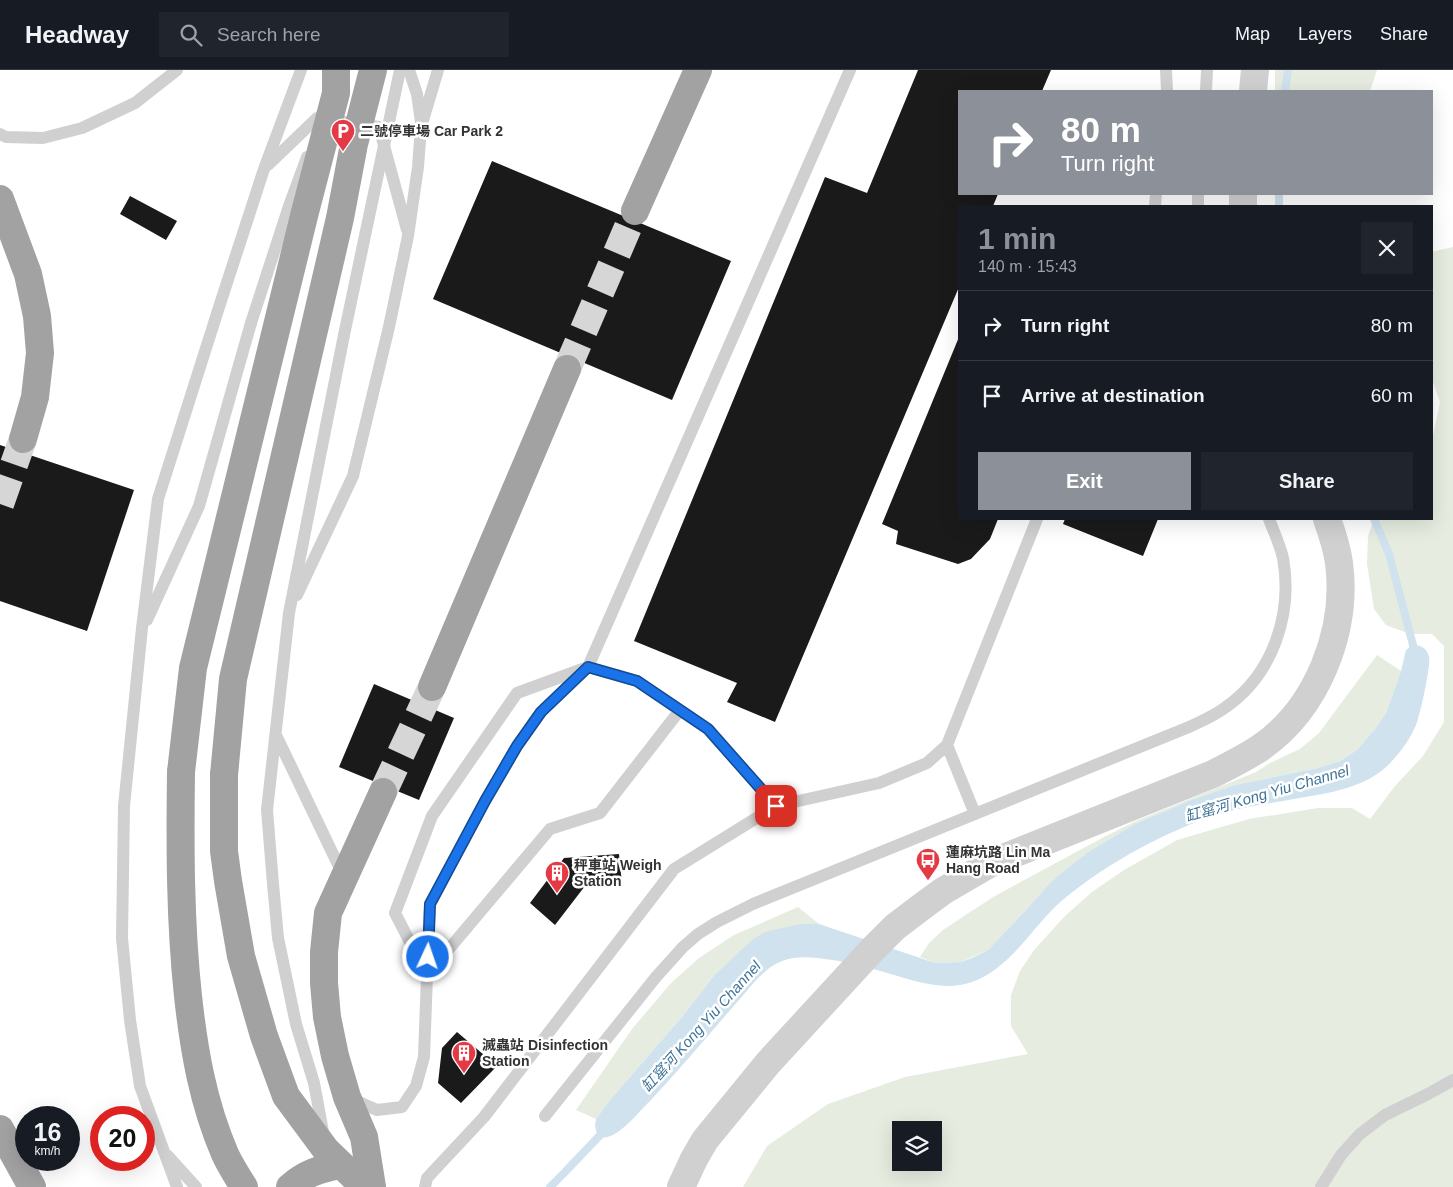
<!DOCTYPE html>
<meta charset="utf-8">
<style>
:root{--surface:#171b24;--page:#20242c;--text:#f1f3f6;--muted:#9ea1a6;--line:#363941;--accent:#8c9099}
body{margin:0;font-family:Arial,"Noto Sans SC",sans-serif;background:var(--page);color:var(--text);height:100vh;display:flex;flex-direction:column;font-size:19px;white-space:nowrap}
*{box-sizing:border-box;margin:0}
p{font-size:16px;color:var(--muted)}
.icon{flex:none;width:28px;height:28px;fill:none;stroke:currentColor;stroke-width:2;stroke-linecap:round;stroke-linejoin:round}
.map{position:relative;flex:1;overflow:hidden}
.sheet{position:absolute;left:958px;top:135px;width:475px;height:315px;display:flex;flex-direction:column;background:var(--surface);border-radius:0px;box-shadow:0 5px 20px #0002}
.sheet>*{flex:none}
.top-card{position:absolute;left:958px;top:20px;width:475px;height:105px;border-radius:0px;box-shadow:0 5px 20px #0002;background:#8c9099;color:#fff;overflow:hidden}
.tools{position:absolute;left:892px;top:1051px;display:grid;gap:10px}
.tools a{display:grid;place-items:center;width:50px;height:50px;border-radius:0px;background:var(--surface);box-shadow:0 5px 20px #0002;font-size:25px}
.speed{position:absolute;left:15px;top:1036px;display:flex;gap:10px;font-size:25px;font-weight:700;text-align:center}
.speed>*{display:grid;place-content:center;width:65px;height:65px;border-radius:50%;background:var(--surface);box-shadow:0 5px 20px #0002;line-height:1}
.speed small{font-size:12px;font-weight:400}
.speed .limit{border:8px solid #d22;background:#fff;color:#111}
.pin{position:absolute;display:grid;place-items:center;width:42px;height:42px;color:#fff;margin:-21px;border-radius:10px;box-shadow:0 2px 8px #0006}
.me{position:absolute;width:55px;margin:-28px;rotate:3deg;stroke-linejoin:round;filter:drop-shadow(0 0 4px #0008)}
.turn{display:flex;align-items:center;gap:18px;height:105px;padding:0 20px;font-size:22px}
.turn .icon{width:65px;height:65px;stroke-width:2.5}
.turn b{display:block;font-size:35px;line-height:42px}
.round{display:grid;place-items:center;flex:none;width:52px;height:52px;border-radius:0px;background:var(--page)}
.overview{display:flex;align-items:center;justify-content:space-between;height:85px;padding:0 20px}
h1{font-size:30px;font-weight:700;line-height:38px;color:var(--accent)}
.primary-button{display:flex;gap:10px;margin-top:auto;padding:10px 20px}
.primary-button a{flex:1;height:58px;border-radius:0px;background:var(--accent);color:#fff;font-size:20px;font-weight:700;line-height:58px;text-align:center}
.primary-button a+a{background:var(--page);color:var(--text)}
ul{padding:0;list-style:none}
li{display:flex;align-items:center;gap:15px;height:70px;padding:0 20px;border-top:1px solid var(--line)}
li div{flex:1}
li b{display:block;font-size:19px}
li em{font-style:normal}
header{display:flex;align-items:center;gap:30px;box-sizing:border-box;height:70px;padding:0 25px;background:var(--surface);border-bottom:1px solid var(--line)}
header strong{font-size:24px}
nav{display:flex;gap:28px;margin-inline-start:auto;font-size:18px}
.search{width:350px;height:45px;background:var(--page);display:flex;align-items:center;gap:12px;box-sizing:border-box;padding:0 18px;border-radius:0px;color:var(--muted);font-size:19px}
.map>svg:first-child{display:block}
.green{fill:#e6ecdf;fill-rule:evenodd}
.water{fill:#cfe2ee}
.lines{fill:none;stroke-linecap:round;stroke-linejoin:round}
.stream{stroke:#cfe2ee;stroke-width:8}
.building{fill:#1a1a1a}
.trunk-tunnel{stroke:#d6d6d6;stroke-width:28;stroke-dasharray:28 14;stroke-linecap:butt}
.service{stroke:#d0d0d0;stroke-width:12}
.tertiary{stroke:#d0d0d0;stroke-width:28}
.trunk{stroke:#a2a2a2;stroke-width:28}
.service-bridge{stroke:#d0d0d0;stroke-width:12}
.trunk-bridge{stroke:#a2a2a2;stroke-width:28}
.route-casing{stroke:#114b97;stroke-width:12}
.route{stroke:#1a73e8;stroke-width:9}
.labels{text-anchor:middle;dominant-baseline:central;stroke-width:5;stroke-linejoin:round;paint-order:stroke}
.poi-label{font-size:14px;font-weight:bold;fill:#333;stroke:#fff;text-anchor:start}
.water-label{font-size:15px;font-style:italic;fill:#3f7597;stroke:#fff}
</style>
<header>
<strong>Headway</strong>
<div class="search"><svg class="icon" aria-label="search" viewBox="0 0 24 24"><circle cx="10" cy="10" r="6"/><path d="M15 15l6 6"/></svg>Search here</div>
<nav><a>Map</a><a>Layers</a><a>Share</a></nav>
</header>
<div class="map">
<svg width="1453" height="1117" viewBox="0 0 1453 1117">
<rect width="100%" height="100%" fill="#fff"/>
<path class="green" d="M 1275,0 L 1377,0 L 1370,21 L 1275,21 Z
M 1453,177 L 1453,1117 L 743,1117 L 767,1076 L 828,1034 L 905,1007 L 1028,984 L 1011,956 L 1011,925 L 1020,901 L 1034,880 L 1065,846 L 1092,822 L 1124,800 L 1177,770 L 1249,749 L 1318,738 L 1352,738 L 1370,749 L 1395,716 L 1423,686 L 1444,652 L 1444,576 L 1432,564 L 1410,564 L 1386,555 L 1374,539 L 1367,494 L 1368,466 L 1374,449 L 1431,449 L 1431,376 L 1440,332 L 1431,306 L 1431,182 ZM 901,1060 L 934,1060 L 934,1092 L 901,1092 Z
M 1377,585 L 1401,601 L 1386,643 L 1375,659 L 1357,680 L 1340,691 L 1318,698 L 1235,715 L 1191,730 L 1135,754 L 1088,782 L 1060,804 L 1049,814 L 1026,840 L 988,880 L 961,892 L 935,893 L 920,887 L 929,873 L 943,860 L 993,827 L 1104,767 L 1136,751 L 1256,702 L 1270,693 L 1300,679 L 1319,663 Z
M 798,837 L 819,854 L 800,854 L 713,907 L 682,947 L 610,1030 L 596,1049 L 576,1040 L 632,959 L 671,913 L 699,888 L 734,865 Z"/>
<path class="water" d="M 1413,575 C 1421,575 1427,578 1429,587 C 1431,596 1420,645 1416,655 C 1410,669 1402,680 1392,691 C 1366,721 1319,724 1283,731 C 1253,736 1222,741 1194,753 C 1148,771 1092,803 1056,836 C 1029,862 1009,899 972,912 C 941,923 907,908 877,900 C 860,895 842,891 825,889 C 811,887 795,886 782,891 C 764,898 751,916 739,930 C 709,964 680,999 649,1032 C 640,1041 625,1059 613,1065 C 609,1067 603,1068 598,1068 L 595,1056 L 596,1049 L 610,1030 L 682,947 L 713,907 L 737,884 L 752,870 L 765,862 L 800,854 L 819,854 L 935,893 L 961,892 L 972,888 L 988,880 L 1026,840 L 1049,814 L 1060,804 L 1088,782 L 1135,754 L 1191,730 L 1235,715 L 1318,698 L 1340,691 L 1357,680 L 1375,659 L 1386,643 L 1401,601 L 1406,580 Z"/>
<g class="lines">
<path class="stream" d="M 1285,21 L 1288,0
M 1279,124 L 1279,136
M 1374,449 L 1389,484 L 1413,575 L 1413,585
M 550,1117 L 565,1102 L 604,1061"/>
</g>
<path class="building" d="M 918,0 L 1051,0 L 1042,21 L 959,21 L 959,124 L 998,124 L 993,136 L 959,136 L 959,217 L 775,652 L 727,632 L 737,613 L 634,571 L 825,107 L 867,123 Z
M 492,91 L 731,191 L 672,330 L 433,229 Z
M 130,126 L 177,151 L 166,170 L 120,144 Z
M 959,267 L 959,449 L 998,449 L 990,469 L 971,489 L 958,494 L 896,474 L 898,461 L 882,454 Z
M 0,375 L 134,420 L 87,561 L 0,531 Z
M 1065,449 L 1158,449 L 1143,486 L 1063,454 Z
M 374,614 L 454,648 L 419,730 L 339,697 Z
M 619,784 L 622,814 L 585,816 L 555,855 L 530,833 L 564,788 Z
M 457,962 L 497,996 L 461,1033 L 438,1013 L 442,978 Z"/>
<g class="lines">
<path class="trunk-tunnel" d="M 567,299 L 635,141
M 0,434 L 23,369
M 383,722 L 432,617"/>
<path class="service" d="M 409,0 L 417,24 L 421,52
M 1166,0 L 1167,21
M 1206,21 L 1207,0
M 0,64 L 6,67 L 43,68 L 82,58 L 135,33 L 177,0
M 268,95 L 317,48 L 379,57 L 407,160
M 1155,136 L 1156,124
M 1198,136 L 1198,124
M 297,525 L 353,406 L 389,257 L 408,166 L 418,97 L 421,57 L 438,0
M 147,550 L 199,436 L 251,253
M 680,640 L 600,743 L 550,759 L 427,905 L 395,843 L 432,746 L 517,623 L 588,597 L 850,0
M 276,665 L 343,805
M 947,675 L 975,744
M 352,1029 L 377,1040 L 402,1037 L 416,1016 L 424,987 L 427,905 L 430,834 L 485,731 L 517,676 L 541,642 L 588,597 L 637,611 L 708,659 L 776,736
M 545,1046 L 656,907 L 683,877 L 698,864 L 717,852 L 753,834 L 1189,657 C 1202,651 1214,646 1226,637 C 1273,604 1293,544 1283,488 C 1280,475 1274,462 1269,449
M 324,1067 L 314,1013 L 296,954 L 278,868 L 273,814 L 267,740 L 289,543 L 344,265
M 168,1086 L 196,1117
M 177,1117 L 140,1016 L 130,950 L 122,868 L 124,736 L 142,558 L 158,429 L 221,231 L 264,99 L 301,0
M 425,1117 L 427,1108 L 484,1047 L 674,799 L 776,736 L 879,713 L 927,693 L 947,675 L 1037,449
M 1321,1117 L 1341,1085 L 1360,1064 L 1385,1045 L 1428,1024 L 1453,1010"/>
<path class="tertiary" d="M 1253,21 L 1255,0
M 1243,136 L 1243,124
M 681,1117 L 694,1089 L 705,1070 L 768,993 L 872,880 L 895,857 L 920,838 L 943,821 L 993,792 L 1213,704 C 1229,696 1245,688 1260,678 C 1317,639 1348,561 1339,493 C 1337,478 1332,463 1327,449"/>
<path class="trunk" d="M 0,129 L 28,204 L 37,246 L 40,283 L 35,327 L 23,369
M 635,141 L 698,0
M 432,617 L 567,299
M 181,702 C 180,777 180,851 188,926 C 194,981 203,1033 225,1084 C 230,1095 237,1106 244,1117
M 224,705 L 224,781 L 228,811 L 241,886 L 264,966 L 286,1026 L 326,1080 L 354,1107 L 361,1117
M 0,1059 L 32,1117
M 290,1117 C 306,1103 320,1099 340,1095
M 372,1117 L 364,1067 L 347,1027 L 335,986 L 327,947 L 324,913 L 324,882 L 328,843 L 383,722"/>
<path class="service-bridge" d="M 251,253 L 289,136 L 307,87
M 344,265 L 400,0"/>
<path class="trunk-bridge" d="M 181,702 L 193,598 L 305,142 L 336,23 L 336,0
M 224,705 L 233,609 L 340,148 L 354,74 L 373,0"/>
</g>
<g class="lines">
<defs>
<path id="route" d="M 428,887 L 430,834 L 485,731 L 517,676 L 541,642 L 588,597 L 637,611 L 708,659 L 776,736"/>
</defs>
<use href="#route" class="route-casing"/>
<use href="#route" class="route"/>
</g>
<defs>
<symbol id="parking-pin" viewBox="-11 -11 22 30"><path d="M0 17L-7.5 6A9.5 9.5 0 1 1 7.5 6Z" fill="#e63946" stroke="#fff"/><path d="M-3.5-5.5H1a3.5 3.5 0 0 1 0 7H-1V5.5H-3.5ZM-1-3.4V-.6H.8a1.4 1.4 0 0 0 0-2.8Z" fill="#fff"/></symbol>
<symbol id="bus-pin" viewBox="-11 -11 22 30"><path d="M0 17L-7.5 6A9.5 9.5 0 1 1 7.5 6Z" fill="#e63946" stroke="#fff"/><path d="M-5-6H5V4H4V6H2V4H-2V6H-4V4H-5ZM-3.5-4V0h7V-4ZM-3.5 1.2v1.5H-2V1.2ZM2 1.2v1.5H3.5V1.2Z" fill="#fff"/></symbol>
<symbol id="building-pin" viewBox="-11 -11 22 30"><path d="M0 17L-7.5 6A9.5 9.5 0 1 1 7.5 6Z" fill="#e63946" stroke="#fff"/><path d="M-4-6H4V6H1V3H-1V6H-4ZM-2.5-4.3h1.7v1.8h-1.7ZM.8-4.3h1.7v1.8H.8ZM-2.5-1h1.7V.8h-1.7ZM.8-1h1.7V.8H.8Z" fill="#fff"/></symbol>
</defs>
<g fill-rule="evenodd">
<use href="#parking-pin" x="329" y="47" width="28" height="38"/>
<use href="#bus-pin" x="914" y="776" width="28" height="38"/>
<use href="#building-pin" x="543" y="789" width="28" height="38"/>
<use href="#building-pin" x="450" y="969" width="28" height="38"/>
</g>
<g class="labels">
<g class="poi-label">
<text x="360" y="61">二號停車場 Car Park 2</text>
<text x="946" y="782">蓮麻坑路 Lin Ma<tspan x="946" dy="16">Hang Road</tspan></text>
<text x="574" y="795">秤車站 Weigh<tspan x="574" dy="16">Station</tspan></text>
<text x="482" y="975">滅蟲站 Disinfection<tspan x="482" dy="16">Station</tspan></text>
</g>
<g class="water-label">
<text transform="translate(1267 723) rotate(-16)">缸窰河 Kong Yiu Channel</text>
<text transform="translate(701 956) rotate(-48)">缸窰河 Kong Yiu Channel</text>
</g>
</g>
</svg>
<div class="tools">
<a><svg class="icon" aria-label="layers" viewBox="0 0 24 24"><path d="M12 4l9 5-9 5-9-5zM3 14l9 5 9-5"/></svg></a>
</div>
<div class="speed"><div>16<small>km/h</small></div><div class="limit">20</div></div>
<div class="pin" style="left:776px;top:736px;background:#d93025"><svg class="icon" aria-label="arrive" viewBox="0 0 24 24"><path d="M6 21V4h12l-3 4 3 4H6"/></svg></div>
<svg class="me" style="left:428px;top:887px" viewBox="-20 -20 40 40"><circle r="17" fill="#1a73e8" stroke="#fff" stroke-width="3"/><path d="M0-11L8 9 0 5-8 9z" fill="#fff"/></svg>
<div class="top-card">
<div class="turn"><svg class="icon" aria-label="right" viewBox="0 0 24 24"><path d="M7 20v-9h11M14 6l5 5-5 5"/></svg><div><b>80 m</b>Turn right</div></div>
</div>
<section class="sheet">
<div class="overview"><div><h1>1 min</h1><p>140 m · 15:43</p></div><a class="round"><svg class="icon" aria-label="close" viewBox="0 0 24 24"><path d="M6 6l12 12M18 6L6 18"/></svg></a></div>
<ul>
<li><svg class="icon" aria-label="right" viewBox="0 0 24 24"><path d="M7 20v-9h11M14 6l5 5-5 5"/></svg><div><b>Turn right</b></div><em>80 m</em></li>
<li><svg class="icon" aria-label="arrive" viewBox="0 0 24 24"><path d="M6 21V4h12l-3 4 3 4H6"/></svg><div><b>Arrive at destination</b></div><em>60 m</em></li>
</ul>
<div class="primary-button"><a>Exit</a><a>Share</a></div>
</section>
</div>
